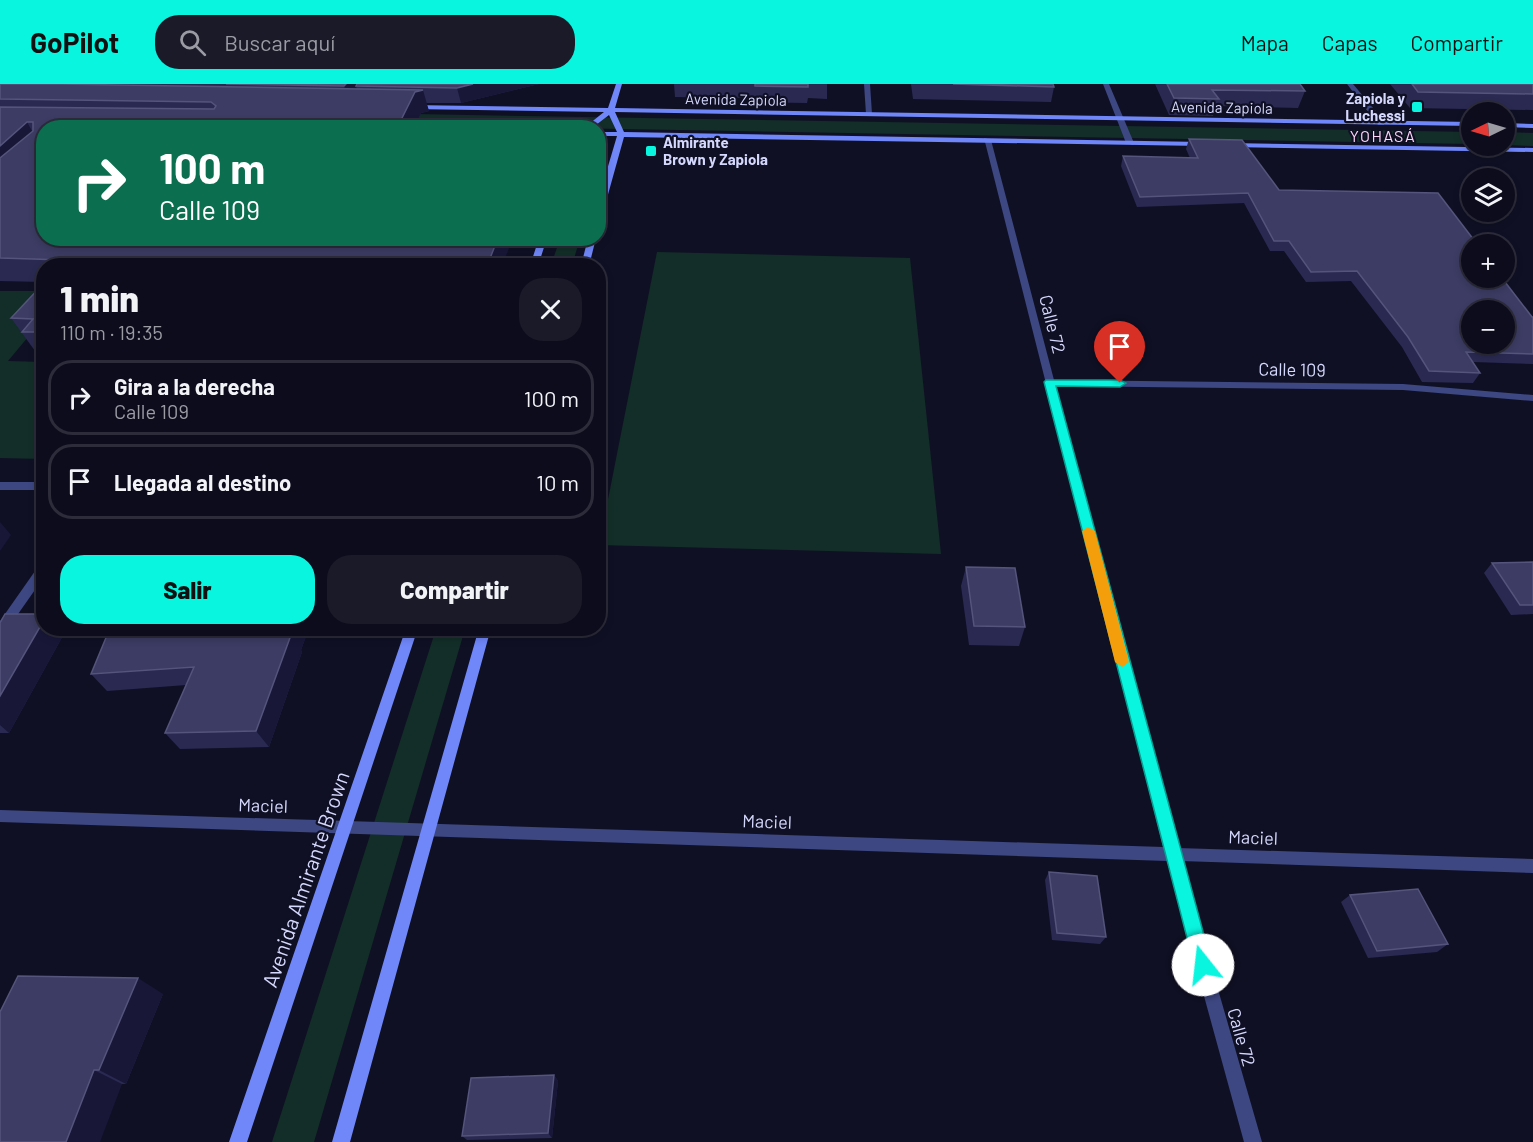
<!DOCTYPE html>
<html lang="es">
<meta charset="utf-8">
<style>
:root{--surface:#0c0c1c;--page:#1a1a29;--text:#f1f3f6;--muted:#9a9ba3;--line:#2c2c3b;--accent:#09f5df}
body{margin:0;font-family:Barlow,sans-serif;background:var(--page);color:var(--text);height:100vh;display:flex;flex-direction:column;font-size:22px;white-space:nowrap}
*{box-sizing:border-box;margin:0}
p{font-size:20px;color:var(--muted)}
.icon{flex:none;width:33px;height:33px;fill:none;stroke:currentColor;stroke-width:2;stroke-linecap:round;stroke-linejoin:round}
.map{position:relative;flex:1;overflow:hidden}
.panel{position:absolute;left:36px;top:174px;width:570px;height:378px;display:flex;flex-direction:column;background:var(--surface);border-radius:24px;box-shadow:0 3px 9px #0003,0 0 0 2px var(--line)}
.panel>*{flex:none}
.top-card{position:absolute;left:36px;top:36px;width:570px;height:126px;border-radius:24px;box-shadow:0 3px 9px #0003,0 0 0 2px var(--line);background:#0b6e4f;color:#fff;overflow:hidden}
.needle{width:39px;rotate:265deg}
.tools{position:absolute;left:1461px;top:18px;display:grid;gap:12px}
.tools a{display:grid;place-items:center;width:54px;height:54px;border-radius:50%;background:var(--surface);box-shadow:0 3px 9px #0003,0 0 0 2px var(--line);font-size:30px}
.pin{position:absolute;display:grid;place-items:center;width:51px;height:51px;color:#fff;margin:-62px -26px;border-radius:50% 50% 50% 0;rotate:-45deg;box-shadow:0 0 6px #0007}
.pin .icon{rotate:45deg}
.me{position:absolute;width:66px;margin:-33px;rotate:344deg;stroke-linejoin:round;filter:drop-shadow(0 0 4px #0008)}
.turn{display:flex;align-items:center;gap:21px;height:126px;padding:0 24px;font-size:27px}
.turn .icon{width:78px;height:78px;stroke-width:2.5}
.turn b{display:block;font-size:42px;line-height:51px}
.round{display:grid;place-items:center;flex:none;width:63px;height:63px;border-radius:24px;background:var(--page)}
.summary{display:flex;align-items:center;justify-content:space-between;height:102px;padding:0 24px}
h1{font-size:36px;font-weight:800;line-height:45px}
.cta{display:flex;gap:12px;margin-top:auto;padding:12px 24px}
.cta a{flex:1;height:69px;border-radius:24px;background:var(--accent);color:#111;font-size:24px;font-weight:800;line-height:69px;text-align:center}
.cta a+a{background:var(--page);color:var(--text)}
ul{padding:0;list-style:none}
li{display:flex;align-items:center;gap:18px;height:75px;margin:0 12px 9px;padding:0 12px;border:3px solid var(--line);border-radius:24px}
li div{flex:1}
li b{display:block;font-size:22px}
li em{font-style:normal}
header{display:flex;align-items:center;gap:36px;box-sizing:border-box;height:84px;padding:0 30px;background:var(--accent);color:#111}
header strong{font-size:28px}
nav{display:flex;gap:33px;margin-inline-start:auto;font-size:21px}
.search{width:420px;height:54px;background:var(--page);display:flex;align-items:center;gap:15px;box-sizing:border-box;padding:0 21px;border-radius:24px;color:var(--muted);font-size:22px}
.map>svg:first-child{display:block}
.green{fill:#132e28}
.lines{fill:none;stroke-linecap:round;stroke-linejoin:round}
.street{fill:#3d4782;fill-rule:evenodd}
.secondary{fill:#7087fa;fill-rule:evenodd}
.wall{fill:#2a2952}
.shaded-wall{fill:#181738}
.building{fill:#3c3c64;stroke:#54547c;stroke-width:1.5;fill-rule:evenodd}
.route{fill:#09f5df;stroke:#069f91;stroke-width:1.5}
.slow{fill:#f59e0b}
.poi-dot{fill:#09f5df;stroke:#101025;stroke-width:2}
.labels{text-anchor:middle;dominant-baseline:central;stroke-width:4.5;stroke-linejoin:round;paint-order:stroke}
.far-poi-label{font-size:15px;font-weight:bold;fill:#d5d8fd;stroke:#101025;text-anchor:end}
.far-street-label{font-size:15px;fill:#d5d8fd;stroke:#101025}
.far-neighbourhood-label{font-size:16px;letter-spacing:1.5px;fill:#fdd7f7;stroke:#101025}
.street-label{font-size:18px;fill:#d5d8fd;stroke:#101025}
.near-street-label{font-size:21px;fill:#d5d8fd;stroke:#101025}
</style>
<header>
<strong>GoPilot</strong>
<div class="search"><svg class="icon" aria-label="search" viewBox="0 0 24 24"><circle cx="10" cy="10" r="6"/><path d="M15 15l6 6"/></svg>Buscar aquí</div>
<nav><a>Mapa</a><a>Capas</a><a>Compartir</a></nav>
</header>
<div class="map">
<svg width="1533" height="1058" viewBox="0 0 1533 1058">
<rect width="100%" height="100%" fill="#101025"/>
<path class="green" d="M 0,23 L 1471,48 L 1472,60 L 0,34 Z
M 1505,48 L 1533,49 L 1533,62 L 1505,61 Z
M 560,155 L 580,155 L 572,181 L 551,181 Z
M 657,168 L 910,174 L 941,470 L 599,461 Z
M 0,207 L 43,207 L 43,235 L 8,277 L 43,278 L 43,375 L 0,374 Z
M 436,545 L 465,545 L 314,1058 L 272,1058 Z"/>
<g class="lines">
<path class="street" d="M 864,0 L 870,0 L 872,30 L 869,32 L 866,30 Z
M 1103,0 L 1109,0 L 1134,59 L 1133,61 L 1126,59 Z
M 1347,0 L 1353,0 L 1384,37 L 1384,41 L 1378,41 Z
M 984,54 L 991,56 L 1054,296 L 1403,300 L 1533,311 L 1533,317 L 1403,306 L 1056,302 L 1178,764 L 1533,775 L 1533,789 L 1181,777 L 1262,1058 L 1244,1058 L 1167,777 L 0,738 L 0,726 L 1163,763 Z
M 0,398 L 44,398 L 44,406 L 0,406 Z
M 44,479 L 44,493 L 4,550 L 0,552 L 0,537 L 40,480 Z"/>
<path class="secondary" d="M 616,0 L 622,0 L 615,24 L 1472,38 L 1472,42 L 615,28 L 624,48 L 1202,58 L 1206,60 L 1202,62 L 624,53 L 602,132 L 598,134 L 598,116 L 617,52 L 598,52 L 598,48 L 617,48 L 609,31 L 592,44 L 584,44 L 604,28 L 411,25 L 408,23 L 411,21 L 608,24 Z
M 1504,39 L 1533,40 L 1533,44 L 1504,43 Z
M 1228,59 L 1533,64 L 1533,68 L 1231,63 L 1228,63 Z
M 539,154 L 547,154 L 538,182 L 530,182 Z
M 588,154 L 596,154 L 589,182 L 581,182 Z
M 406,544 L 418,544 L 247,1058 L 229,1058 Z
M 479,544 L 491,544 L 350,1058 L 332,1058 Z"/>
</g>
<path class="wall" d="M 0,0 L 539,0 L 461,19 L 426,19 L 429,27 L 421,29 L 414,44 L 44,44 L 502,182 L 44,182 L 44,198 L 0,197 Z
M 674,0 L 827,0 L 827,15 L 808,14 L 807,19 L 755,18 L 755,14 L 675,13 Z
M 911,0 L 1053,0 L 1054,3 L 1051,18 L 913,15 Z
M 1155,0 L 1300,0 L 1305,7 L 1298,24 L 1216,22 L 1213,32 L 1169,31 Z
M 1390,0 L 1533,0 L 1533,26 L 1410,24 Z
M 1189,55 L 1279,106 L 1533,233 L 1533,280 L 1473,278 L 1480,289 L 1473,299 L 1422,298 L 1402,263 L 1351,197 L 1306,198 L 1284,167 L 1270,167 L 1244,119 L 1137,123 L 1121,82 L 1123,72 L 1190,74 L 1186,65 Z
M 44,199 L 44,272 L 38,271 L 11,234 Z
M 1533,478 L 1533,530 L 1511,531 L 1484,489 L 1492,479 Z
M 966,483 L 1025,543 L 1019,562 L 969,561 L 961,502 Z
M 0,539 L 44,544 L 61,544 L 65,548 L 9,649 L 0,649 Z
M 110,544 L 309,544 L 301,566 L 302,568 L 269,663 L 180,665 L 165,649 L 186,601 L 107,607 L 91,590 Z
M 1049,788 L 1106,853 L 1100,860 L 1052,856 L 1045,796 Z
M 1350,811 L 1448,860 L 1437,868 L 1368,874 L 1341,818 Z
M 163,910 L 126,1000 L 122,1000 L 0,1058 Z
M 554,991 L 558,997 L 552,1054 L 467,1056 L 462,1052 Z"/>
<path class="shaded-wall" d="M 346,0 L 361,0 L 356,2 L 357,6 L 349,17 L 344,2 Z
M 473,0 L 539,0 L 461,19 L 457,4 Z
M 423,6 L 429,27 L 421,29 L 414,44 L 397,44 L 415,8 Z
M 27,38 L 39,59 L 0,96 L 0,62 Z
M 498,154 L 513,154 L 502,182 L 487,182 Z
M 0,438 L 11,451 L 0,467 Z
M 44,536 L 44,544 L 61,544 L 65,548 L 9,649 L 0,641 L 0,612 Z
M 292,544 L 309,544 L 301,566 L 302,568 L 269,663 L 256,647 Z
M 138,894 L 163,910 L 126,1000 L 99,986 Z
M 94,986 L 122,1000 L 100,1058 L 66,1058 Z
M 554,991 L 558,997 L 552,1054 L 548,1049 Z"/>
<path class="building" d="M 0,0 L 58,0 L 423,6 L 415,8 L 397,44 L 44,44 L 44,154 L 498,154 L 487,182 L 59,182 L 64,176 L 0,174 L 0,74 L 33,47 L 33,38 L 27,38 L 0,62 L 0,23 L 214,25 L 216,22 L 211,18 L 0,15 Z
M 226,0 L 346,0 L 344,2 Z
M 357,0 L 473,0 L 457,4 L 356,2 Z
M 755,0 L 808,0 L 808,3 L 755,2 Z
M 953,0 L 1053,0 L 1054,3 Z
M 1167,0 L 1300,0 L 1305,7 L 1212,6 L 1219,15 L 1174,14 Z
M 1412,0 L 1533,0 L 1533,10 L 1418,8 Z
M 1189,55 L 1242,56 L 1279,106 L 1438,109 L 1477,160 L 1472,160 L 1472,194 L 1502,194 L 1532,233 L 1533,233 L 1533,270 L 1466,268 L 1480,289 L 1429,287 L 1408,253 L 1357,187 L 1311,188 L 1289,157 L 1274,157 L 1248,109 L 1140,113 L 1123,72 L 1198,74 ZM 1472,226 L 1504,226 L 1504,260 L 1472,260 Z
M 44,199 L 44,248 L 22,248 L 33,235 L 11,234 Z
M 1533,478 L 1533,521 L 1520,521 L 1492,479 Z
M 966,483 L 1015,484 L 1025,543 L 974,542 Z
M 5,530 L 44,530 L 44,536 L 0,612 L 0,539 Z
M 110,544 L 292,544 L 289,551 L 291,551 L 256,647 L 165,649 L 194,583 L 91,590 Z
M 1049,788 L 1097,792 L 1106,853 L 1057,849 Z
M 1418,805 L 1448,860 L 1377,867 L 1350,811 Z
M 18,892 L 138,894 L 99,986 L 94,986 L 66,1058 L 0,1058 L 0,928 Z
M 554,991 L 548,1049 L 462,1052 L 471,994 Z"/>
<path class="route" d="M 1046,296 L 1120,296 L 1126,299 L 1120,303 L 1056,302 L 1212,881 L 1209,887 L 1203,890 L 1197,887 L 1194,881 L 1044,298 Z"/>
<path class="slow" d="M 1088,443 L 1095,447 L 1129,578 L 1122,583 L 1115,578 L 1082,447 Z"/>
<g class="poi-dot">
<rect x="1411" y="17" width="12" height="12" rx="3"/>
<rect x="645" y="61" width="12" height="12" rx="3"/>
</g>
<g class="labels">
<g class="far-poi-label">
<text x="1405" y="14">Zapiola y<tspan x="1405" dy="17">Luchessi</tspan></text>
<text x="663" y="58" text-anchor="start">Almirante<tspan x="663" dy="17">Brown y Zapiola</tspan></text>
</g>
<g class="far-street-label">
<text transform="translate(736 15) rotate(1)">Avenida Zapiola</text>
<text transform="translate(1222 23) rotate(1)">Avenida Zapiola</text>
</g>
<g class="far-neighbourhood-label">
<text x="1383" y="51">YOHASÁ</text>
</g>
<g class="street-label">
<text transform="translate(1053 240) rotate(76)">Calle 72</text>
<text transform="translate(1292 285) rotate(1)">Calle 109</text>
<text transform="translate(263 721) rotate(2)">Maciel</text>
<text transform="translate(767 737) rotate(2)">Maciel</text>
<text transform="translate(1253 753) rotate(2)">Maciel</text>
<text transform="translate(1242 953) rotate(74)">Calle 72</text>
</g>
<g class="near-street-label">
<text transform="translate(305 795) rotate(-71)">Avenida Almirante Brown</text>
</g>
</g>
</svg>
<div class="tools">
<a><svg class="needle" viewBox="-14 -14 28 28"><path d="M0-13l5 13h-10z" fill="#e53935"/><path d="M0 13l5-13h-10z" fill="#9a9ba3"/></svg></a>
<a><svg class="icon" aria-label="layers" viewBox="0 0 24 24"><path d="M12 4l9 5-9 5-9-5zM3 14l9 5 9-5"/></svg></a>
<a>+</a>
<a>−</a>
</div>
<div class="pin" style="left:1120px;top:299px;background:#d93025"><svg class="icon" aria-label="arrive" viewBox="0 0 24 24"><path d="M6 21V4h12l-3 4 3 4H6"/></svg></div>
<svg class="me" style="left:1203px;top:881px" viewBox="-20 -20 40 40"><circle r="19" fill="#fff"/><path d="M0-13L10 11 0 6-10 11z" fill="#09f5df"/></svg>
<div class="top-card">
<div class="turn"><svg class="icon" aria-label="right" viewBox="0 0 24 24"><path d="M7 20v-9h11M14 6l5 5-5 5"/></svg><div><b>100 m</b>Calle 109</div></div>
</div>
<section class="panel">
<div class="summary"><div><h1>1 min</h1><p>110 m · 19:35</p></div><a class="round"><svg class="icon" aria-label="close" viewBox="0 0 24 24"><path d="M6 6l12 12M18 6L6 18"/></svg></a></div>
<ul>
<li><svg class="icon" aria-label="right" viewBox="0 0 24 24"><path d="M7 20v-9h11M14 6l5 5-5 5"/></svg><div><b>Gira a la derecha</b><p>Calle 109</p></div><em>100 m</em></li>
<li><svg class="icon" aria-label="arrive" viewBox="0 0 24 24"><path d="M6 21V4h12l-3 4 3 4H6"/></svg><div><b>Llegada al destino</b></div><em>10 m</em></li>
</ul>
<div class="cta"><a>Salir</a><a>Compartir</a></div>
</section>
</div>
